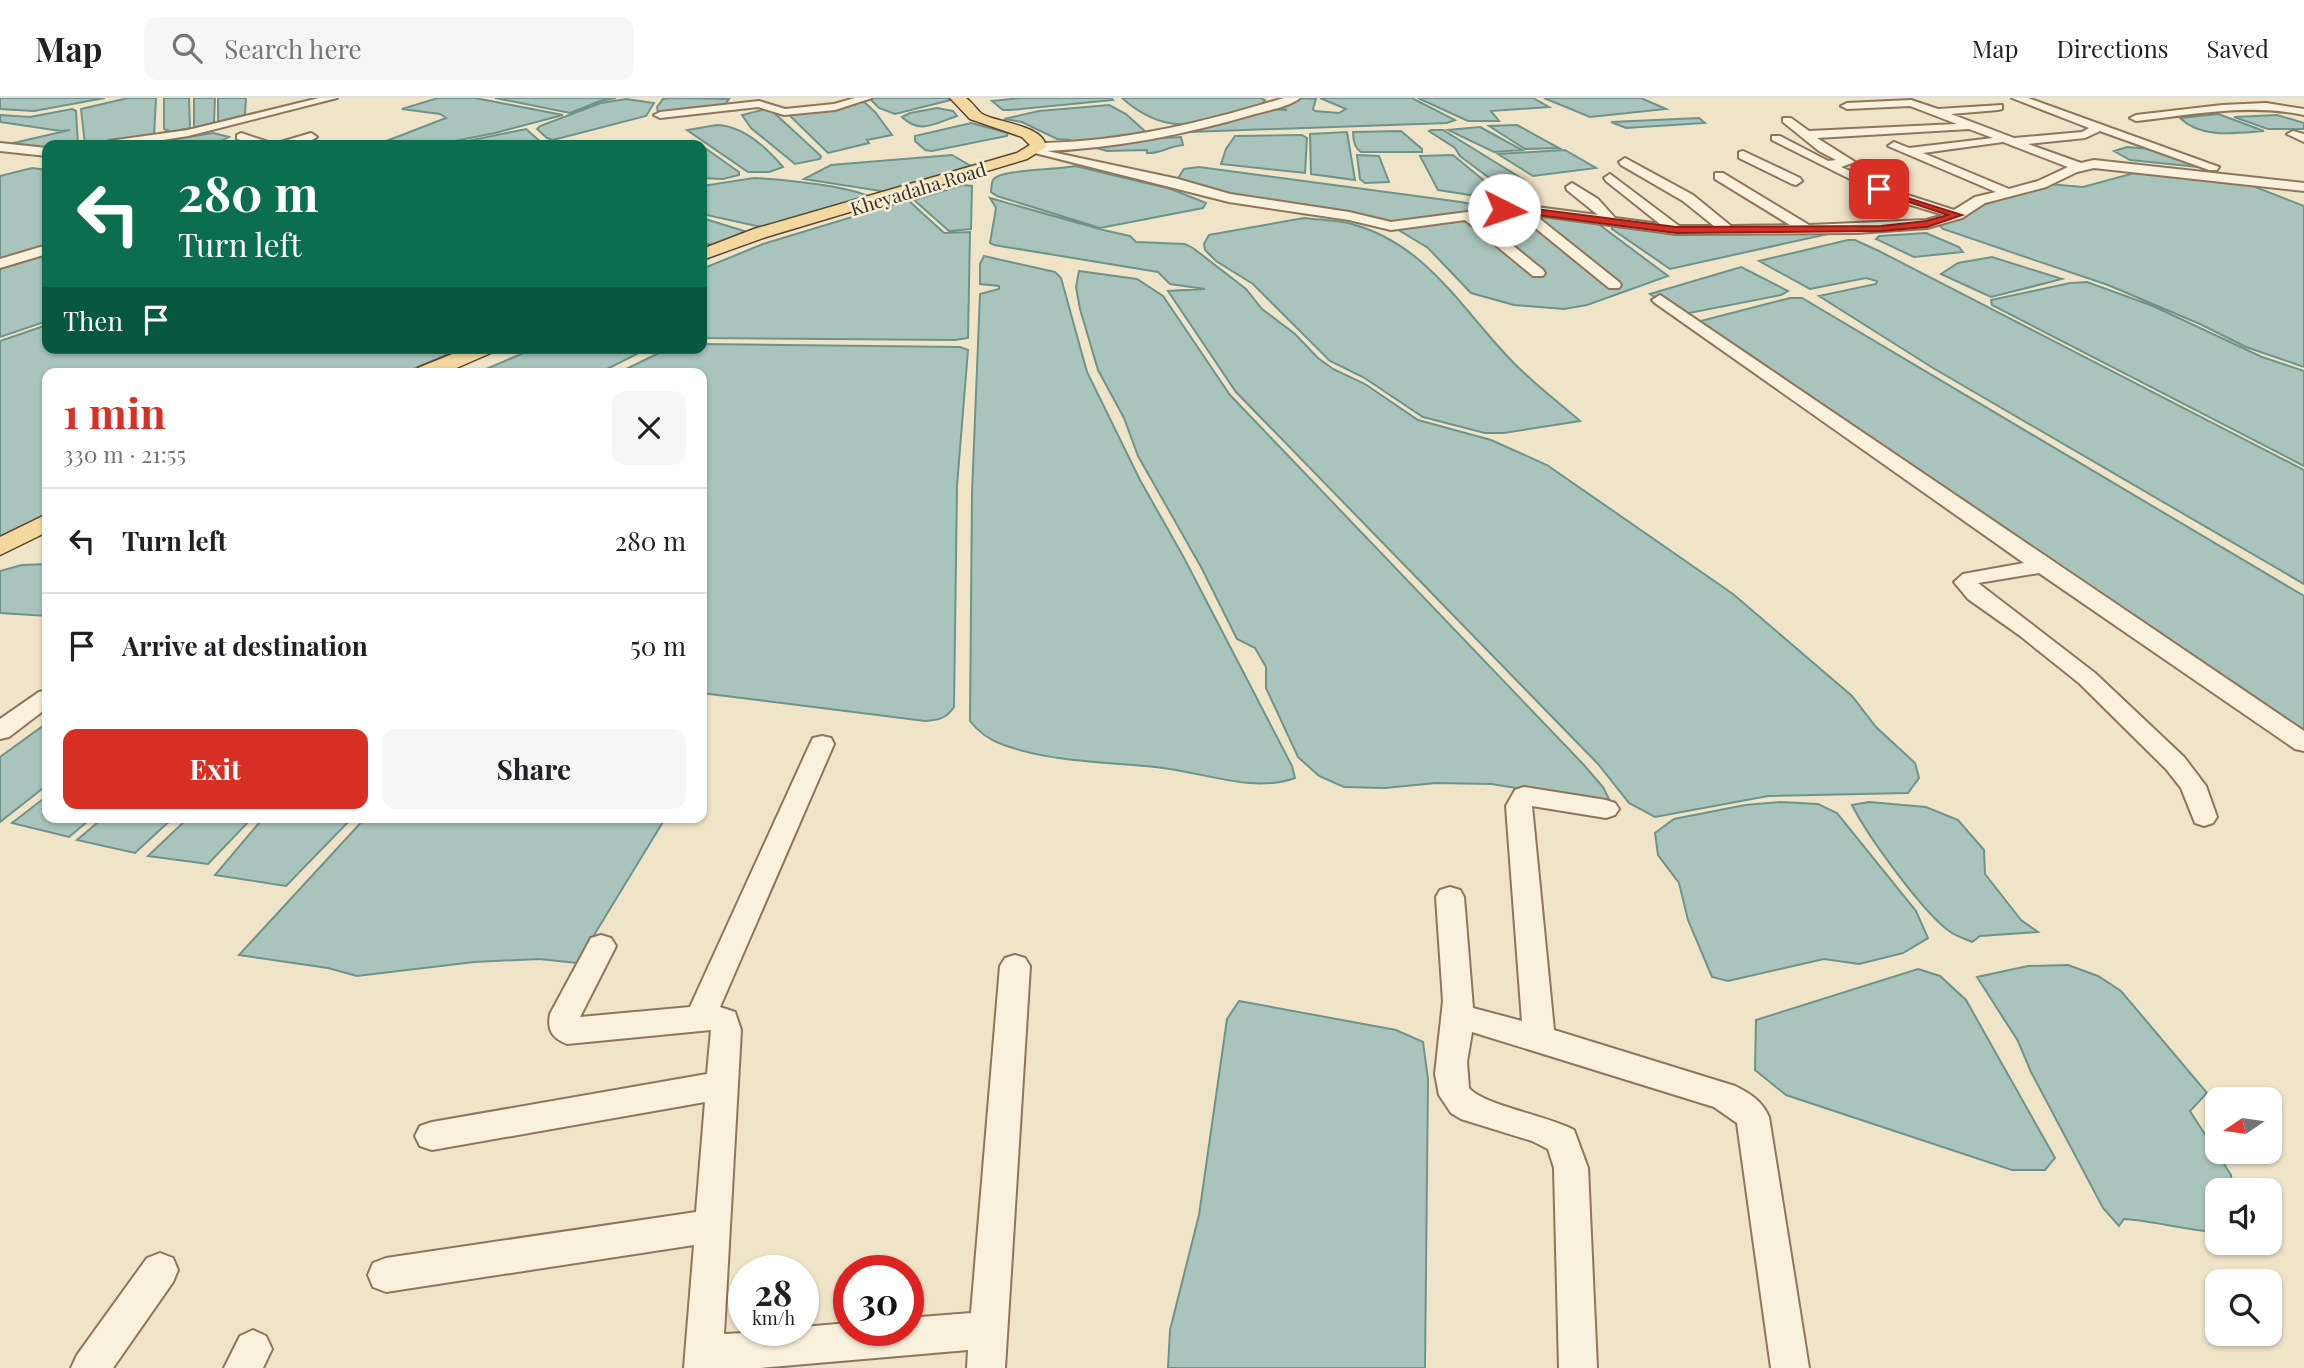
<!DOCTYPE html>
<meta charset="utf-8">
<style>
:root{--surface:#fff;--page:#f6f6f6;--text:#202124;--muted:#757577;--line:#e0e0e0;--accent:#d93025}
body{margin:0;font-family:"Playfair Display",serif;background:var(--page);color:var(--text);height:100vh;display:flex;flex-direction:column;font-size:26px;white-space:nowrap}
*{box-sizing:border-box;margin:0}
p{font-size:23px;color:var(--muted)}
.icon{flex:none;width:38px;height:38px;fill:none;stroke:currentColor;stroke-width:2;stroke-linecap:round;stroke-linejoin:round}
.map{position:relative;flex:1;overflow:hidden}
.side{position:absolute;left:42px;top:270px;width:665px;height:455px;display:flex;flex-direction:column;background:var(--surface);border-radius:14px;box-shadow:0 2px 5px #0004}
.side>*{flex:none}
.guide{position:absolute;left:42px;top:42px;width:665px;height:214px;border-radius:14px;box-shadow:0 2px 5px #0004;background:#0b6e4f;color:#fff;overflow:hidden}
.needle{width:46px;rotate:257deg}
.controls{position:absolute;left:2205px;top:989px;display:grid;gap:14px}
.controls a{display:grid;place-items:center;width:77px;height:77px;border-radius:14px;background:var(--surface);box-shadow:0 2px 5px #0004;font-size:35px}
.speed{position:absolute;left:728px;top:1157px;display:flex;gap:14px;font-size:35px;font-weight:700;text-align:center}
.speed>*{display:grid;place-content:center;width:91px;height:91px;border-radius:50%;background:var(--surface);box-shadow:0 2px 5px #0004;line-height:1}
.speed small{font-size:18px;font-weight:400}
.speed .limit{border:10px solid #d22;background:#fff;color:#111}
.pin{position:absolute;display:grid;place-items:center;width:60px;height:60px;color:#fff;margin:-30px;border-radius:14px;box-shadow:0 4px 10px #0006}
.me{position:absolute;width:77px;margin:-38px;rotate:94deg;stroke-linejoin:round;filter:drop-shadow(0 0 5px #0008)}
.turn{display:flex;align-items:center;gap:24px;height:147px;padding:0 21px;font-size:32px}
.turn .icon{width:91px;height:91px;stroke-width:2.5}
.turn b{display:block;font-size:49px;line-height:60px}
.then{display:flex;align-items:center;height:66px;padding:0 21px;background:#0003;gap:14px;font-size:26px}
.round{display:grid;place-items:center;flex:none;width:74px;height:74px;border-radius:14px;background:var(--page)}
.summary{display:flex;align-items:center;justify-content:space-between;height:119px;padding:0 21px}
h1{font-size:42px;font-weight:700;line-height:52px;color:var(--accent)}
.cta{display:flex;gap:14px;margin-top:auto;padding:14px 21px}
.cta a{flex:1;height:80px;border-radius:14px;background:var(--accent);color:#fff;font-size:28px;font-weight:700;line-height:80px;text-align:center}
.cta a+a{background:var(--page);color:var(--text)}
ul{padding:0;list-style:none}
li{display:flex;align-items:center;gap:21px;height:105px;padding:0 21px;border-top:2px solid var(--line)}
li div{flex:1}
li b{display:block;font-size:26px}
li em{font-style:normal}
header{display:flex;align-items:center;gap:42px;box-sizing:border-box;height:98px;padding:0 35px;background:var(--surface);border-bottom:2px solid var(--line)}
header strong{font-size:33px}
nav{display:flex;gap:38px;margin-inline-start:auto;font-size:24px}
.search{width:490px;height:63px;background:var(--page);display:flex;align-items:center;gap:18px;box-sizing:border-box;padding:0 24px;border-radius:14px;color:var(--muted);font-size:26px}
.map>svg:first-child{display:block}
.water{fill:#a9c4bc;stroke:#6f938a;stroke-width:2}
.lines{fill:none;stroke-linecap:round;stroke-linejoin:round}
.minor-casing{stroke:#8d765c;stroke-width:4}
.major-casing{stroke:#5b4430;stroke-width:3}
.minor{fill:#faf1dc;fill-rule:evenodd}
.major{fill:#f3d9a0;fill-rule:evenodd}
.route{fill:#d93025;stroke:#8d1f18;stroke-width:2}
.labels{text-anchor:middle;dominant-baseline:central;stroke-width:5;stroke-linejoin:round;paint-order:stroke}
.far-street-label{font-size:19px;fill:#3d2e20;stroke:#f7eed8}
</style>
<header>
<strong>Map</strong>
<div class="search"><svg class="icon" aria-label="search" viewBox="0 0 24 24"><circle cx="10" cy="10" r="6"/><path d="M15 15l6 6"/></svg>Search here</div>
<nav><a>Map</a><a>Directions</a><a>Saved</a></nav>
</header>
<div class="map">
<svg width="2304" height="1270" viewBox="0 0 2304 1270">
<rect width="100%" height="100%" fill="#f0e4c8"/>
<path class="water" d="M 0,0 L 105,0 L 34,13 L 0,11 Z
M 128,0 L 156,0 L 154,39 L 85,47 L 81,11 Z
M 164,0 L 189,0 L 190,30 L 171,34 L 164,31 Z
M 194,0 L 215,0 L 214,25 L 194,30 Z
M 218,0 L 246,0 L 245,17 L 221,24 L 218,22 Z
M 438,0 L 475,0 L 563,17 L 495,35 L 435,47 L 376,47 L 446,20 L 440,16 L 402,11 Z
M 495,0 L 616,0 L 600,3 L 570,15 Z
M 869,0 L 947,0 L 951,2 L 895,16 L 879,10 Z
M 1021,0 L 1111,0 L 1113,2 L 1010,12 L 1003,12 L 992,3 Z
M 1122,0 L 1261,0 L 1265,2 L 1262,6 C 1205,23 1172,44 1122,0 Z
M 1297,0 L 1316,1 L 1313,11 L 1315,13 L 1339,15 L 1346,11 L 1320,0 L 1412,0 L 1455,22 L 1447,25 L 1189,34 L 1265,11 L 1287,12 L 1272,9 Z
M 1418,0 L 1533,0 L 1549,9 L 1491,13 L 1499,23 L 1468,23 Z
M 1544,0 L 1641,0 L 1666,11 L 1590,19 Z
M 626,1 L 654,5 L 646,18 L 553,42 L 547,40 L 537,31 L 540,28 L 601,5 Z
M 663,1 L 671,0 L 729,1 L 723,9 L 658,14 L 657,9 Z
M 862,2 L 875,14 L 892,37 L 867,42 L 869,45 L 828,55 L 788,16 Z
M 1109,7 L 1126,16 L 1147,35 L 1076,45 L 1070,42 L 1057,41 L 1022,24 L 1004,21 L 1039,13 Z
M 937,10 L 953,13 L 957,18 C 936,25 920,37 902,19 L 910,15 Z
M 72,11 L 76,13 L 78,47 L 47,47 L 47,52 L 9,46 L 70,32 L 61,33 L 0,24 L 0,17 L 30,19 Z
M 766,11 L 772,13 L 821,58 L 820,61 L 795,66 L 751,30 L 742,17 Z
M 2218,16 L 2264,33 C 2237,35 2201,41 2180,20 Z
M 2277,17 L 2304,25 L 2304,31 L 2268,31 L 2234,19 Z
M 1699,20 L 1705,25 L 1626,30 L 1611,24 Z
M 971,25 L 1008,35 L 1007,38 L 932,53 L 925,52 L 915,43 L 915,38 Z
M 717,27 C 743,28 767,50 783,69 L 769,74 L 748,74 L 687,32 Z
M 1517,27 L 1559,50 L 1525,51 L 1489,28 Z
M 1480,29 L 1522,52 L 1494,54 L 1448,32 Z
M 526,31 L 543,46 L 558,44 L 567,47 L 449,47 Z
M 1431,32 L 1443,32 L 1524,82 L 1500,88 L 1460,58 L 1455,50 L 1429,33 Z
M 1401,33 L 1422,51 L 1422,54 L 1361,54 C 1354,50 1353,41 1353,34 Z
M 1347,34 L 1355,82 L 1311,76 L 1310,36 Z
M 213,35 L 229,39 C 211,50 182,51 163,43 Z
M 1302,37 L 1307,40 L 1305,75 L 1221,66 L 1226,51 L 1235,38 Z
M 1181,39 L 1183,47 C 1169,48 1160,56 1147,55 L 1147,52 L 1107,53 L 1093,49 L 1146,41 Z
M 702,48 L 739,74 L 739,77 L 723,81 L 702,80 Z
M 2127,49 L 2153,51 L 2208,70 L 2130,62 L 2114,53 Z
M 1565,52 L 1596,70 L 1533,78 L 1498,56 Z
M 952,57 L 971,68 L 887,94 L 804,81 L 831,67 Z
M 1357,57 L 1379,58 L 1389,84 L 1365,85 L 1360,81 Z
M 1453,57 L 1493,90 L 1470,97 L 1438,92 L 1420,58 Z
M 1075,68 L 1171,91 L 1206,105 L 1203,110 L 1100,130 L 997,98 L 991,94 C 991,93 992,83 993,82 C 998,71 1059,72 1075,68 Z
M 1199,69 L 1461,104 L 1476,107 L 1481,111 L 1437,121 L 1385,125 L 1244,100 L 1177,82 L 1184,71 Z
M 32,70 L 47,72 L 47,149 L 0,164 L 0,78 Z
M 2138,74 L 2240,83 L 2304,108 L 2304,269 L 2246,249 L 2200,226 L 2108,187 L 1943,131 L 1938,126 L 1981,107 L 2049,86 L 2083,89 Z
M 754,80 C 777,81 852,88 869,99 L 761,129 L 702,116 L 702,88 Z
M 962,87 L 972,88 L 971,131 L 949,133 L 914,102 Z
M 990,100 L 1103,132 L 1130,138 L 1136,144 L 1185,146 L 1193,150 L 1246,191 L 1262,211 L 1295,236 L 1318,260 L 1333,271 L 1365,286 L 1418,322 L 1491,342 L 1547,367 L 1733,496 L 1852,598 L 1876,629 L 1915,665 L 1919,680 L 1908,695 L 1768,698 L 1655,719 L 1629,705 L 1598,666 L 1236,294 L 1168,193 L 1205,191 L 1170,186 L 1158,174 L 994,147 L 990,145 L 996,110 Z
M 908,102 L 944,135 L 970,134 L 968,240 L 955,242 L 702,240 L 702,171 L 763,146 Z
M 1519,113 L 1597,125 L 1668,178 L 1587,207 L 1564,211 L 1514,207 L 1471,195 L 1428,150 L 1397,131 Z
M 702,120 L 744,133 C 734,143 716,147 702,147 Z
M 1304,120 C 1319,122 1336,122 1352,126 C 1425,146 1459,207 1508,259 C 1529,282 1556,302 1580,323 L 1504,335 L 1485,335 L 1423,319 L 1363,279 L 1330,263 L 1253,186 L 1216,163 L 1205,152 L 1204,146 L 1209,137 Z
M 1612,126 L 1837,134 L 1670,171 L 1612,131 Z
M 1926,135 L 1959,149 L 1963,154 L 1914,159 L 1876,141 L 1879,138 Z
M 1848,142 L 1855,142 L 1879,153 L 2304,372 L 2304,486 L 1933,270 L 1819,198 L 1876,186 L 1877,183 L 1866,180 L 1810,191 L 1759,163 Z
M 47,153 L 47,223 L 0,239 L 0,168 Z
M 984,158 L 1055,174 L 1061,180 L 1087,274 L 1140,382 L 1183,458 L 1292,668 L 1295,680 C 1254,695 1205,675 1163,670 C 1111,664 1054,665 1004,647 C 989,642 979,635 970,623 L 972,395 L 980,196 L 999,191 L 999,188 L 980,186 L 980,166 Z
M 1992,159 L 2062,181 L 1991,199 L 1941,176 L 1958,165 Z
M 1741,169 L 1788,193 L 1781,197 L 1679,217 L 1650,196 Z
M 1079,173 L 1137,181 L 1163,198 L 1230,297 L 1583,666 L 1603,689 L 1609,701 L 1599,703 L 1491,686 L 1436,685 L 1385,690 L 1344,689 L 1319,678 L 1298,659 L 1266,590 L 1266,569 L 1255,550 L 1237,541 L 1201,469 L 1138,358 L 1124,320 L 1098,272 L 1080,211 L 1076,189 Z
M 2087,184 L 2153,208 L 2262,259 L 2304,273 L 2304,368 L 1992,207 L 1991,202 L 2070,185 Z
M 1790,200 L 1802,200 L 2304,498 L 2304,637 L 1697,224 Z
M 47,227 L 47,250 L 460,251 L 404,275 L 47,275 L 47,417 L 0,441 L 0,243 Z
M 702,246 L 960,249 L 968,252 L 957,388 L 954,609 C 946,621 938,622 925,623 L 702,595 L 702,275 L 618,275 L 669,250 L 702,250 Z
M 535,250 L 637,252 L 641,254 L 599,275 L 477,275 Z
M 47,466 L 47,518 L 0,515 L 0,473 L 22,467 Z
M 47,625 L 47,687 L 0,724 L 0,659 Z
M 47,698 L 47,719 L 93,719 L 69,739 L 12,725 Z
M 1780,704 L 1818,706 L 1837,715 L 1916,813 L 1928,840 L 1903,855 L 1859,866 L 1824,861 L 1728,883 L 1712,879 L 1688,822 L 1679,785 L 1658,757 L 1655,735 L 1674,721 L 1745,707 Z
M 1869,704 L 1926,709 L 1958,722 L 1984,752 L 1985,776 L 2021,822 L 2038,834 L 1980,838 L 1972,844 C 1966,841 1958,839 1952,835 C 1925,818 1867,737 1852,707 Z
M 104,719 L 174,719 L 135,755 L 77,742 Z
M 189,719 L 253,719 L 208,766 L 148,758 Z
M 264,719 L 353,719 L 286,788 L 215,777 Z
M 366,719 L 666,719 L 577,865 L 539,861 L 474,864 L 357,878 L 328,870 L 239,857 Z
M 2068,867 L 2098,878 L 2121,893 L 2207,995 L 2190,1013 L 2231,1077 L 2232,1092 L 2217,1092 L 2217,1134 C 2185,1132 2155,1123 2124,1121 L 2119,1128 L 2103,1110 L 2031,974 L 2018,943 L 1977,879 L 2028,868 Z
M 1918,871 L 1940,878 L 1966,902 L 2055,1060 L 2045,1072 L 2012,1072 L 1786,997 L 1755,972 L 1756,922 Z
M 1239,903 L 1396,932 L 1423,944 L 1428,981 L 1425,1270 L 1168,1270 L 1170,1232 L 1199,1117 L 1227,921 Z"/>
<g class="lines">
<defs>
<path id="minor" d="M 319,0 L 337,0 L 188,38 L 131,47 L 103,47 L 109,43 L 188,32 Z
M 855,0 L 872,0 L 835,12 L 784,17 L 758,9 L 660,20 L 654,17 L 660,14 L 759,3 L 785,11 L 834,6 Z
M 1284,0 L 1300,0 C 1289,9 1269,12 1255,16 C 1187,36 1118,50 1047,53 L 1178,81 L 1230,96 L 1349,114 L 1391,124 L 1521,107 L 1598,117 L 1567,92 L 1566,89 L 1572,85 L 1598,101 L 1615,120 L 1660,126 L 1606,83 L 1604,80 L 1610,76 L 1679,128 L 1714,128 L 1683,103 L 1621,67 L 1619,64 L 1625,60 L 1693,97 L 1731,128 L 1790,127 L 1715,81 L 1715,75 L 1723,75 L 1809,127 L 1926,122 L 1944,117 L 1888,100 L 1772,42 L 1772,38 L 1780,38 L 1828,63 L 1836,62 L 1819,53 L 1783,24 L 1783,20 L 1791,20 L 1809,33 L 1957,26 L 1910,8 L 1847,11 L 1841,8 L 1847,5 L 1911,2 L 1938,11 L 2002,7 L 2002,11 L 1998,12 L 1951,16 L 2014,40 L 2082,34 L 2089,30 L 2012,0 L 2028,0 L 2219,69 L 2217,72 L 2209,72 L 2100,33 L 2085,40 L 2028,46 L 2081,65 L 2094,62 L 2304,85 L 2304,93 L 2094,70 L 2077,74 L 2046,89 L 1985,105 L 1962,120 L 1927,130 L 1857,135 L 1676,136 L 1535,117 L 1619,184 L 1621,187 L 1619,190 L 1609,190 L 1517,115 L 1479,120 L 1543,172 L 1545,175 L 1543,178 L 1533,178 L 1465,122 L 1391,132 L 1349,122 L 1229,104 L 1027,53 L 1033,49 L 1042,51 L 1042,46 L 1046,45 C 1128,43 1205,24 1284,0 ZM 1969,31 L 1993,40 L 1909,50 L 1894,44 L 1888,48 L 1996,94 L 1975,99 L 1954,112 L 1898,94 L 1841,69 L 1855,64 L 1817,40 ZM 2003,44 L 2068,69 L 2038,83 L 2009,91 L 1923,55 Z
M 2266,5 L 2304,11 L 2304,17 C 2248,5 2192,17 2136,23 L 2130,20 L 2136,17 L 2222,7 Z
M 2293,33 L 2304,36 L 2304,44 L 2287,36 Z
M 241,35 L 274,46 L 311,35 L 317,39 C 296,54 260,48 237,41 L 237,37 Z
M 0,45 L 47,50 L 47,58 L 0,53 Z
M 1743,53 L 1800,80 L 1802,83 L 1796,87 L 1792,86 L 1739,60 L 1739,54 Z
M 47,147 L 47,156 L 0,170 L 0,161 Z
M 1660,197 L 2304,633 L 2304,653 L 2295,651 L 2039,475 L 1978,485 L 2095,575 L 2184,659 L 2206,688 L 2217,719 L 2213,725 L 2204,728 L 2195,725 L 2181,690 L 2166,671 L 2079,585 L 2019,537 L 1968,501 L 1954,484 L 1963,476 L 2024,465 L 1655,205 L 1652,202 Z
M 47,592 L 47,610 L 9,639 L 0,641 L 0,621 L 39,594 Z
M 822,638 L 831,640 L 834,646 L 720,909 L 735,914 L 741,932 L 724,1236 L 803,1232 L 803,1229 L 849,1225 L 849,1232 L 908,1232 L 908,1220 L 971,1215 L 1000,868 L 1005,860 L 1015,857 L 1025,860 L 1030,868 L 1005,1270 L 967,1270 L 968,1252 L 760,1270 L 684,1270 L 694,1147 L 386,1194 L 373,1189 L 368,1177 L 373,1165 L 386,1160 L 696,1114 L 705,1004 L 432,1052 L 420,1048 L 415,1038 L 420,1028 L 432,1024 L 707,976 L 711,932 L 567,946 C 552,940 547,932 550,916 L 591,840 L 601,837 L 611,840 L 616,848 L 580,919 L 690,909 L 810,646 L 813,640 Z
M 1524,689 L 1606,702 L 1615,705 L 1619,711 L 1615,717 L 1606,720 L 1532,708 L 1554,932 L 1735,988 C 1751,996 1762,1003 1769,1019 L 1809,1270 L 1771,1270 L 1737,1025 L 1714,1009 L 1472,934 L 1467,964 L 1469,990 C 1485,1008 1546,1017 1574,1032 L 1588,1070 L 1597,1270 L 1559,1270 L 1554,1070 L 1548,1051 L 1532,1043 L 1461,1021 L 1451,1015 L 1439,997 L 1435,976 L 1443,903 L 1436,799 L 1440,792 L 1450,789 L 1460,792 L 1464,799 L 1473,910 L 1522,923 L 1506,708 L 1515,692 Z
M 160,1155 L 173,1160 L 178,1172 L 173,1184 L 113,1270 L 71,1270 L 77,1257 L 147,1160 Z
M 253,1232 L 266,1238 L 272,1251 L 263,1270 L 224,1270 L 240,1238 Z"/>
<path id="major" d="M 950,0 L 966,0 C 972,4 977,12 982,16 C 998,25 1044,27 1046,49 L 1027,61 L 766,139 L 702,162 L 702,151 L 754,131 L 1017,55 L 1030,47 L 1022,39 L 970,21 Z
M 467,250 L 496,250 L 493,254 L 445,275 L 415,275 L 418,270 Z
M 47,416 L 47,434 L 0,457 L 0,439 Z"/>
</defs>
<use href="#minor" class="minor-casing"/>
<use href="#major" class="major-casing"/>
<use href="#minor" class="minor"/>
<use href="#major" class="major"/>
</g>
<path class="route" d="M 1876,90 L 1962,117 L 1927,129 L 1881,133 L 1676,135 L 1500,112 L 1521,109 L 1676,129 L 1881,128 L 1926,123 L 1948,117 L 1876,93 Z"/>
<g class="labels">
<g class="far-street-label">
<text transform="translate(918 90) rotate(-17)">Kheyadaha Road</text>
</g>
</g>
</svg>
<div class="controls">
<a><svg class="needle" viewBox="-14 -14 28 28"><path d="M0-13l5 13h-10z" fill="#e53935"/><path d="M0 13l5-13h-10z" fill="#757577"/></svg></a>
<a><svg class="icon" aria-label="sound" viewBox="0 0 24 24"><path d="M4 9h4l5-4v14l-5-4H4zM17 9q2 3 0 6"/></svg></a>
<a><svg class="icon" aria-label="search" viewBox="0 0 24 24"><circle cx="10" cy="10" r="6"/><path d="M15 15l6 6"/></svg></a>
</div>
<div class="speed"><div>28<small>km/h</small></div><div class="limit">30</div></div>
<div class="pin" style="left:1879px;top:91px;background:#d93025"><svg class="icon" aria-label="arrive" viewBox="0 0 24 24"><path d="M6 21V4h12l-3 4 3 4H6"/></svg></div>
<svg class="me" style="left:1504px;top:112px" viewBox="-20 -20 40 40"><circle r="19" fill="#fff"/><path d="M0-13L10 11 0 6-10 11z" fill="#d93025"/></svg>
<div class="guide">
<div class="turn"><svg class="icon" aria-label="left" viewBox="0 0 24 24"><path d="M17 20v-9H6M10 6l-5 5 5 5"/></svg><div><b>280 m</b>Turn left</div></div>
<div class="then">Then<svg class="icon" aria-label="arrive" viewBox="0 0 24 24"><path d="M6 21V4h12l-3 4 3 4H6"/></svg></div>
</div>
<section class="side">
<div class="summary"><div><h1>1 min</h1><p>330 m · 21:55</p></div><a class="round"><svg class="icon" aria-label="close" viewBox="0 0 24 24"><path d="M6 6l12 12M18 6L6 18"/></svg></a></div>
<ul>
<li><svg class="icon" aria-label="left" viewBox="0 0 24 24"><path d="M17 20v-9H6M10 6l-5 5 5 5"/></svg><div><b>Turn left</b></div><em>280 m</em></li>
<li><svg class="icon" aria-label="arrive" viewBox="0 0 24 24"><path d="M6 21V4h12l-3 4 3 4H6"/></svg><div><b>Arrive at destination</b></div><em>50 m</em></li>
</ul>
<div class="cta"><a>Exit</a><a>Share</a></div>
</section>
</div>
